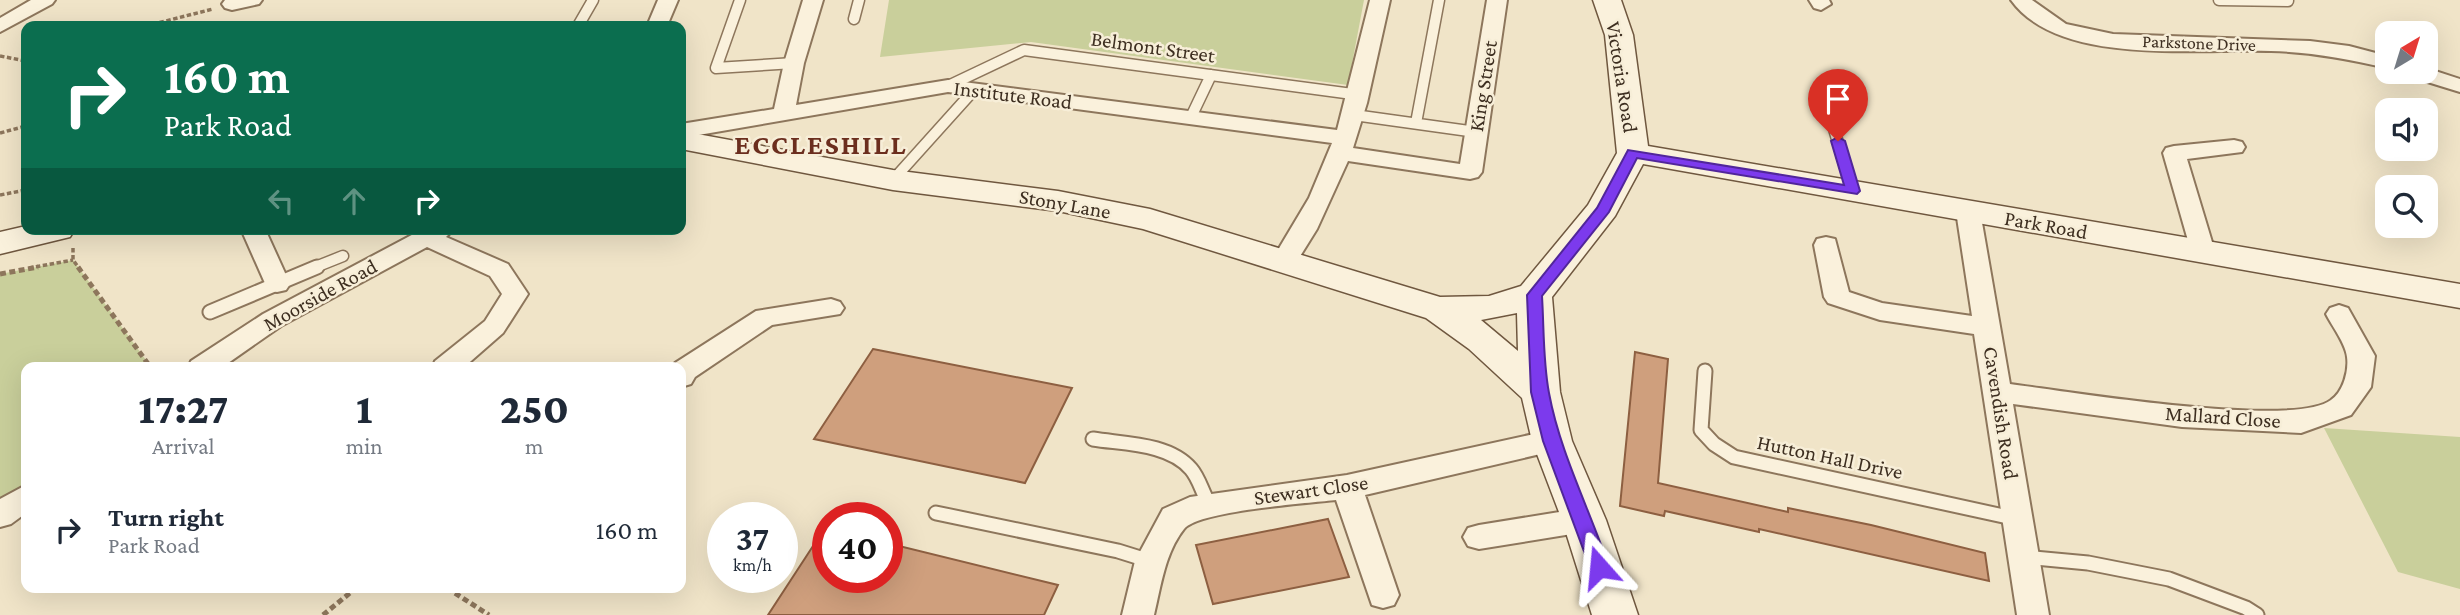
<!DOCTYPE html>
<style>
:root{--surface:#fff;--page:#f2f2f3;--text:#1f2937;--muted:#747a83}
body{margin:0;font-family:"Crimson Pro",serif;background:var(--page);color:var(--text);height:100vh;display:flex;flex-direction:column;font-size:26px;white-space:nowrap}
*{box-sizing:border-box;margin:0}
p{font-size:23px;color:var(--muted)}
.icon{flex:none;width:38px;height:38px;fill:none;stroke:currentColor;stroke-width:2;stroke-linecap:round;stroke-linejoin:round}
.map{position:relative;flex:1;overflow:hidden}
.sheet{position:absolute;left:21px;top:362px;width:665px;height:231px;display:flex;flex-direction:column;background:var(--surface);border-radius:14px;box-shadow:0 7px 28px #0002}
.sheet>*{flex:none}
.guide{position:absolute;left:21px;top:21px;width:665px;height:214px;border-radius:14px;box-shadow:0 7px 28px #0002;background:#0b6e4f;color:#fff;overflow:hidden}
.needle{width:46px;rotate:38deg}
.buttons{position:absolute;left:2375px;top:21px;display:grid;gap:14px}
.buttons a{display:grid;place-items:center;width:63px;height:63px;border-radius:14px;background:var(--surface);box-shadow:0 7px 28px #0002;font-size:35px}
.speed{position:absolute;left:707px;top:502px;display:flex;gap:14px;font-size:35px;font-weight:700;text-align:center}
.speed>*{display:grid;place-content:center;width:91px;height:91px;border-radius:50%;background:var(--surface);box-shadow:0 7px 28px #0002;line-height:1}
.speed small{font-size:18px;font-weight:400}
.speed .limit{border:10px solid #d22;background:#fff;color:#111}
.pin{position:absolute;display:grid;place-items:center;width:60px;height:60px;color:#fff;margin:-72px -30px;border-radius:50% 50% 50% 0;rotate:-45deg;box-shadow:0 0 7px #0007}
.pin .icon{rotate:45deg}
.me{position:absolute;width:77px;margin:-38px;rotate:342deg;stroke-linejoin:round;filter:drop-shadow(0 0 5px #0008)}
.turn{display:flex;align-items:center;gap:24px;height:147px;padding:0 28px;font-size:32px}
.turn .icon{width:91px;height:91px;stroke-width:2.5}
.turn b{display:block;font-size:49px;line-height:60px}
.lanes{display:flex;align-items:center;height:66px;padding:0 28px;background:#0003;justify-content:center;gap:35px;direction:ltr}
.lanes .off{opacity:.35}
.eta{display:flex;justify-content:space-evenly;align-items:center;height:119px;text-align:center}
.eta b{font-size:42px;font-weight:800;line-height:49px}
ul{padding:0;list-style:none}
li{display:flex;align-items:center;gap:21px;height:98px;padding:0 28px}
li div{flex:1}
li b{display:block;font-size:26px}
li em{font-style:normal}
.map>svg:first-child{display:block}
.green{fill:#c9cf9b}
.building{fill:#cf9f7d;stroke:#8d5f41;stroke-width:2}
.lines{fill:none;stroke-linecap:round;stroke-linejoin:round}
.lane-far1-casing{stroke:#8d765c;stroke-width:13}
.lane-casing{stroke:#8d765c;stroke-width:17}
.street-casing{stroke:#8d765c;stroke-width:4}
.secondary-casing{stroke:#6f573f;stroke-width:3}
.path-far1{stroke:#8d765c;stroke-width:3.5;stroke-dasharray:4.5 2.5;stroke-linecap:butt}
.path{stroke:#8d765c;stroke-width:5;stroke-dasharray:6 3.5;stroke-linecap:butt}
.lane-far1{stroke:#faf1dc;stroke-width:10}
.lane{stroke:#faf1dc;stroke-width:13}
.street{fill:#faf1dc;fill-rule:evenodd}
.secondary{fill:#faf1dc;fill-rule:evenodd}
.route{fill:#7c3aed;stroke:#51269a;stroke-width:2}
.labels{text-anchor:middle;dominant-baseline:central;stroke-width:5;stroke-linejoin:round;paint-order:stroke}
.far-street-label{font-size:18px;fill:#3d2e20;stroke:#f7eed8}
.street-label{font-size:21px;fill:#3d2e20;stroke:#f7eed8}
.district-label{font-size:28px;font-weight:bold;letter-spacing:2px;fill:#6b2e1e;stroke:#f7eed8}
</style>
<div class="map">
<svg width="2460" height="615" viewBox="0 0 2460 615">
<rect width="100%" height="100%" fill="#f0e4c8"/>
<path class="green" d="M 889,0 L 1364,0 L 1348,85 L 1031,42 L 880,57 Z
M 73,260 L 151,367 L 26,368 L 26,497 L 0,515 L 0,274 Z
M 2324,428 L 2460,437 L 2460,589 L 2398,572 Z"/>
<path class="building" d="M 873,349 L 1072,388 L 1025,483 L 814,439 Z
M 1635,352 L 1668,359 L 1658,483 L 1788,512 L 1788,508 L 1871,525 L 1985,553 L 1989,581 L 1759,529 L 1759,532 L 1665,511 L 1664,516 L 1620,506 Z
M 1328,519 L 1349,577 L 1213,604 L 1196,545 Z
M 828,523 L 828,578 L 887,578 L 887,543 L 1058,585 L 1044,615 L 768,615 Z"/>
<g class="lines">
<defs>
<path id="lane-far1" d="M 740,0 L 716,68 L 794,63
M 2219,0 L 2288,1
M 854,19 L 859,0
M 578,26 L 593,0
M 948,86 L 1024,50 L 1360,95
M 1847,91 L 1823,91 L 1852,191
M 1354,115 L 1476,132
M 1191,117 L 1211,75
M 1416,123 L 1439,0
M 893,180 L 974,90
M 313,268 L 343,256"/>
<path id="lane" d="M 210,312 L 317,267
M 1705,371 L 1701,430 L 1714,444 L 1734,457 L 2017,519
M 1093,439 C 1124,444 1169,443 1191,469 C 1198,477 1201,488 1206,498 L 1201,505
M 936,513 L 1118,551 L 1150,561
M 2024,557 L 2088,563 L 2169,579 L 2246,608 L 2257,615"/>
<path id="street" d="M 31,0 L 55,0 L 52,4 L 0,32 L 0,18 Z
M 225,0 L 262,0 L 259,4 L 232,10 L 225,8 L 222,4 Z
M 658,0 L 678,0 L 667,26 L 647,26 Z
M 803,0 L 823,0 L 804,63 L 796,105 L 948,80 L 1337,130 L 1370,0 L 1390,0 L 1367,103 L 1353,148 L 1460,164 L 1487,0 L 1507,0 L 1482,172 L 1478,177 L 1470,179 L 1348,161 L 1317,229 L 1294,266 L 1285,268 L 1276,266 L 1272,260 L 1309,198 L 1332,143 L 948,92 L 681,138 L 681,124 L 774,109 L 784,63 Z
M 1809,0 L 1829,0 L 1831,4 L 1821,10 L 1814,8 Z
M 2011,0 L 2032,0 L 2066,24 L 2113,34 L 2310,41 L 2349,46 L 2387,56 L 2387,68 C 2348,59 2311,52 2271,51 C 2198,48 2059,67 2011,0 Z
M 2426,68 L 2460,79 L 2460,92 L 2408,76 L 2404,72 L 2426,72 Z
M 2234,140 L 2242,142 L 2245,147 L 2242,152 L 2187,159 L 2215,252 L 2211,258 L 2202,260 L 2193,258 L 2163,153 L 2166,148 L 2174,146 Z
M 1968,204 L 1977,206 L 1980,211 L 2010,384 C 2065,391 2293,429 2331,400 C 2343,392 2349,371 2347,357 C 2346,344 2332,326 2326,314 L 2330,308 L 2339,305 L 2348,308 L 2375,356 L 2371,387 L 2351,415 L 2301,433 L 2182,427 L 2013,404 L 2049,615 L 2017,615 L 1974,334 L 1880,320 L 1828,303 L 1824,297 L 1814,245 L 1817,239 L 1826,237 L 1835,239 L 1849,292 L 1882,303 L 1972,316 L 1956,211 L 1959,206 Z
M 241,229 L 265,229 L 290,284 L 286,290 L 277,292 L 268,290 Z
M 423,229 L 454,229 L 446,237 L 508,264 L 528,294 L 503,333 L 463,368 L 432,368 L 435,361 L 485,321 L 502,294 L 490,276 L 427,247 L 281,326 L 221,368 L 188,368 L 191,361 L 263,314 Z
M 831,299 L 840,302 L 844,308 L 840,314 L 772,325 L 695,377 L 691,384 L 681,387 L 681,368 L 673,368 L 675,363 L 756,311 Z
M 1552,430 L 1562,433 L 1567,441 L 1562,449 L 1365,495 L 1399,595 L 1394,605 L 1383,608 L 1372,605 L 1336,500 C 1309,503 1198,511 1184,529 C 1165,553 1161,586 1154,615 L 1122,615 L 1135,561 L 1163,509 L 1190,497 L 1347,475 Z
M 26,485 L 26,513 L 11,524 L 0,527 L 0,499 Z
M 1584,508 L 1595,511 L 1599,520 L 1595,529 L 1584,532 L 1479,549 L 1468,546 L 1463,537 L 1468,528 L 1479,525 Z"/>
<path id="secondary" d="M 1593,0 L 1621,0 L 1633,35 L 1648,146 L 2460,284 L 2460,308 L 1643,164 L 1615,216 L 1552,297 L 1560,392 L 1572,441 L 1606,520 L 1638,615 L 1592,615 L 1562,520 L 1532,441 L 1522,398 L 1469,349 L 1426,318 L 1143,229 L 1058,211 L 893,190 L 681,149 L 681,131 L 893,170 L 1058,191 L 1150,209 L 1440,297 L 1489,296 L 1521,286 L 1588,205 L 1617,153 L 1605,35 ZM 1517,313 L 1518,351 L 1481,320 Z
M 26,226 L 26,229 L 75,229 L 70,237 L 0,254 L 0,232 Z"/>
</defs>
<use href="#lane-far1" class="lane-far1-casing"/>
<use href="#lane" class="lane-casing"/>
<use href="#street" class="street-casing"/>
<use href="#secondary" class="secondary-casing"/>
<path class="path-far1" d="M 146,26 L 213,9
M 0,56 L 26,61
M 0,133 L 26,126
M 0,195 L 26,190
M 73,248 L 73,260 L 79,268
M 29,268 L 73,260"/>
<path class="path" d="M 78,267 L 151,368
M 0,274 L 38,267
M 447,588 L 489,615
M 323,615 L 356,588"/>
<use href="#lane-far1" class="lane-far1"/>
<use href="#lane" class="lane"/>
<use href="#street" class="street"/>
<use href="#secondary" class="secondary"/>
</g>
<path class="route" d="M 1838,137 L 1845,141 L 1860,191 L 1857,194 L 1637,158 L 1609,212 L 1542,296 C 1544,328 1543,362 1549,393 C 1560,453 1590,510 1609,567 L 1606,573 L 1599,575 L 1592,573 L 1543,441 L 1531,392 L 1527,295 L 1597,208 L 1628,150 L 1844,185 L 1831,141 Z"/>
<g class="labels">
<g class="far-street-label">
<text transform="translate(2199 43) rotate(2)">Parkstone Drive</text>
</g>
<g class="street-label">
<text transform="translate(1153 47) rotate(8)">Belmont Street</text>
<text transform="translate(1622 77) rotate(81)">Victoria Road</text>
<text transform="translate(1483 86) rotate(-81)">King Street</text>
<text transform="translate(1013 95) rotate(7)">Institute Road</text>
<text transform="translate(1065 204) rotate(10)">Stony Lane</text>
<text transform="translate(2046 225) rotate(10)">Park Road</text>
<text transform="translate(320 295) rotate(-29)">Moorside Road</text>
<text transform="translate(2001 413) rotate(81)">Cavendish Road</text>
<text transform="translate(2223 417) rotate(4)">Mallard Close</text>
<text transform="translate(1830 457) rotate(12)">Hutton Hall Drive</text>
<text transform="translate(1311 490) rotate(-8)">Stewart Close</text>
</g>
<g class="district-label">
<text x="821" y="144">ECCLESHILL</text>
</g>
</g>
</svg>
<div class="buttons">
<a><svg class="needle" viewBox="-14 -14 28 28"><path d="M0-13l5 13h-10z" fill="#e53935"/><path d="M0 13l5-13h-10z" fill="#747a83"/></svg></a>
<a><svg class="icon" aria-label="sound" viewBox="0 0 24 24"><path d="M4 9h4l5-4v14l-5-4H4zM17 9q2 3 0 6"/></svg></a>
<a><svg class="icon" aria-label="search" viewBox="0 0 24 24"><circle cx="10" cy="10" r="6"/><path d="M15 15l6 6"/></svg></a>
</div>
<div class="speed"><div>37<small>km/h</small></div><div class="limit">40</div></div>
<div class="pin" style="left:1838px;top:141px;background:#d93025"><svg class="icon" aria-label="arrive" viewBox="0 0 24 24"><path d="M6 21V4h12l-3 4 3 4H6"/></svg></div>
<svg class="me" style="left:1599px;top:567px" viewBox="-20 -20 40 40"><path d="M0-17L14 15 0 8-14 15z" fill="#7c3aed" stroke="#fff" stroke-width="4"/></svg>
<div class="guide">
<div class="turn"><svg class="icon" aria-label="right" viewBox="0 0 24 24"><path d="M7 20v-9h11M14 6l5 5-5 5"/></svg><div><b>160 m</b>Park Road</div></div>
<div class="lanes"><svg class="icon off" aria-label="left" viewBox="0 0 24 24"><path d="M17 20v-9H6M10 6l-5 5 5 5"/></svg><svg class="icon off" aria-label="ahead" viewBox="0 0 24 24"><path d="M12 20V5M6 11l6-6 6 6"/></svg><svg class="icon" aria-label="right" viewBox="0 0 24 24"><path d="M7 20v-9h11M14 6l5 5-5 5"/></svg></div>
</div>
<section class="sheet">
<div class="eta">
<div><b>17:27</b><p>Arrival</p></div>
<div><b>1</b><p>min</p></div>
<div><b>250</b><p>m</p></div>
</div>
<ul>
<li><svg class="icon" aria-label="right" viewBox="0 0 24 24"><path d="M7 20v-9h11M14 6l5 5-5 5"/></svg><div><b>Turn right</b><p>Park Road</p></div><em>160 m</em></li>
</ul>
</section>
</div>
